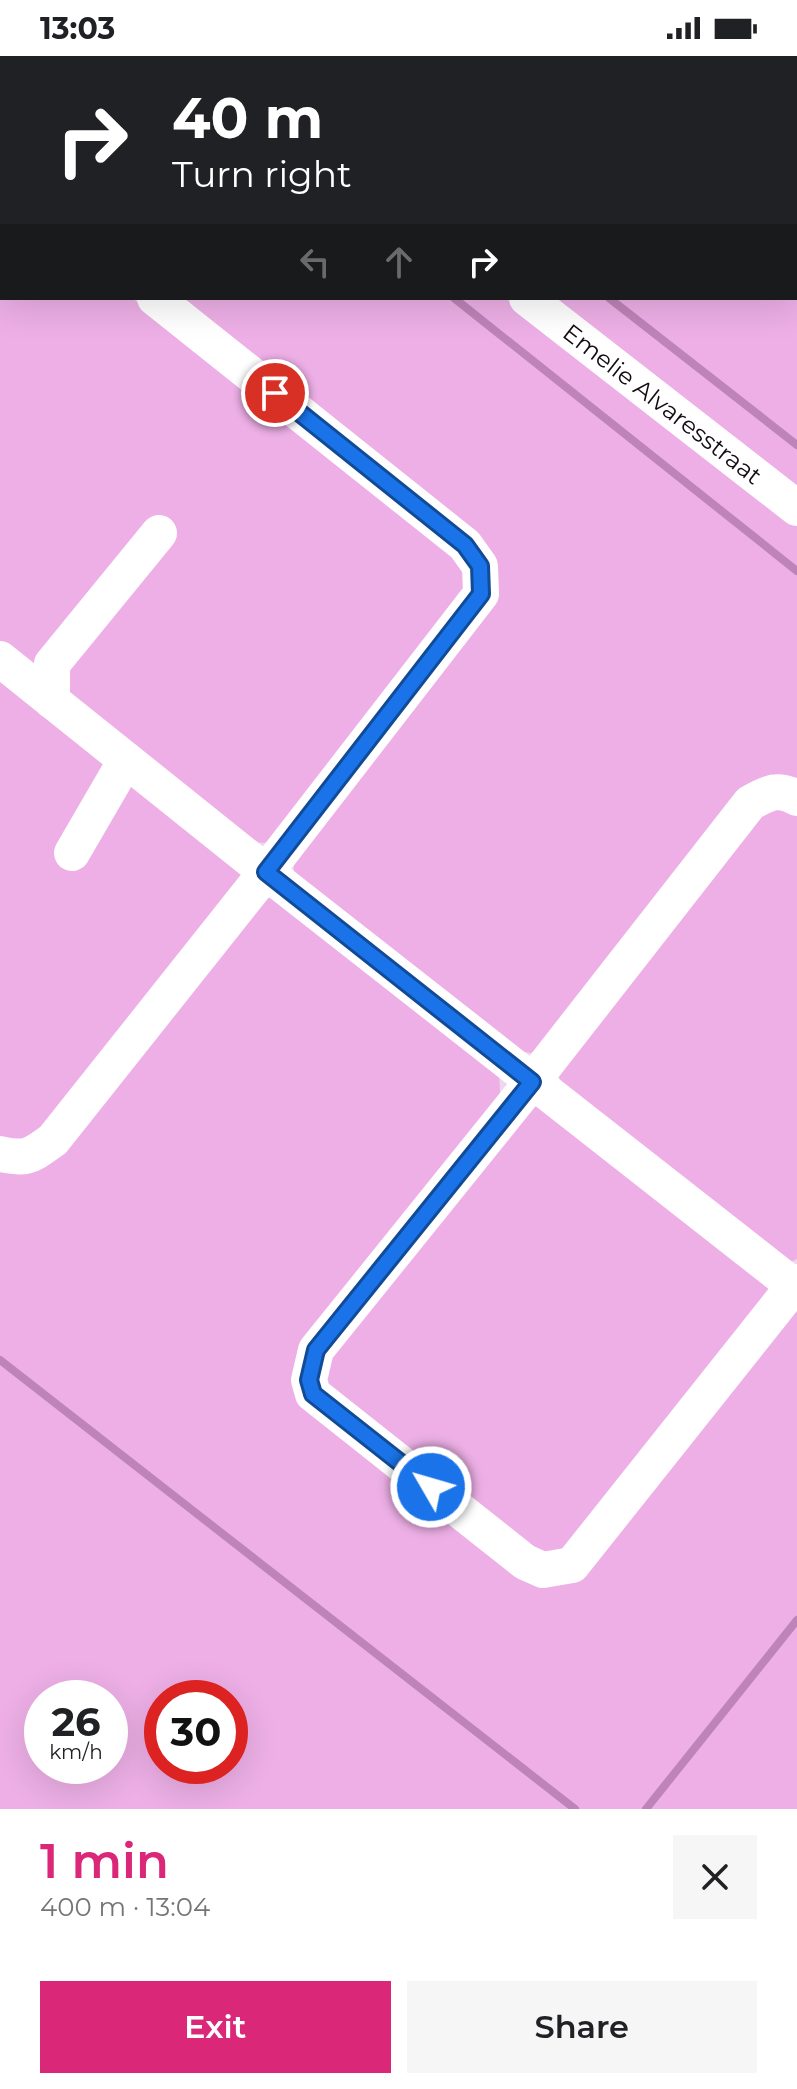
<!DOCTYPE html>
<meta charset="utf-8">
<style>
:root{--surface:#fff;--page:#f6f6f6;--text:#202124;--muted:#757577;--accent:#db2777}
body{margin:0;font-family:Montserrat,sans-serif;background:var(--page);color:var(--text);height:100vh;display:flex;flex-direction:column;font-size:30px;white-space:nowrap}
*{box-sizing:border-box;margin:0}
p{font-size:26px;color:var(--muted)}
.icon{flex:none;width:44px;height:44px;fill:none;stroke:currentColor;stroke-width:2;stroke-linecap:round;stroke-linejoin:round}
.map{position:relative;height:1753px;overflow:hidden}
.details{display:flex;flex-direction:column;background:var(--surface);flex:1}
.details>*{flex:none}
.hud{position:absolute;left:0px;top:0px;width:798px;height:244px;box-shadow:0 8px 32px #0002;background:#202124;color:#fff;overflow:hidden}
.speed{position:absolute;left:24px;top:1624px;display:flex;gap:16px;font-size:40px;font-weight:700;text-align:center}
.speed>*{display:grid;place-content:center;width:104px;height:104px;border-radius:50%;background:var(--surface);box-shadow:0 8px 32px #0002;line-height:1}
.speed small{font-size:20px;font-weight:400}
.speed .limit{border:12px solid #d22;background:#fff;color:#111}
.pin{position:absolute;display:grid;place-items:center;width:68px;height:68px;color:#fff;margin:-34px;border:4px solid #fff;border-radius:50%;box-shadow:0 2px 8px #0007}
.me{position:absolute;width:88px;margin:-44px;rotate:308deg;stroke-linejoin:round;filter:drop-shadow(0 0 6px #0008)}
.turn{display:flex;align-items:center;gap:28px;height:168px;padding:0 40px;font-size:36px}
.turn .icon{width:104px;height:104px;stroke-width:2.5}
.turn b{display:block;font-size:56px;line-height:68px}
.lanes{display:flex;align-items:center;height:76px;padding:0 40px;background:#0003;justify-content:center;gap:40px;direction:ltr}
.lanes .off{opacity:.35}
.round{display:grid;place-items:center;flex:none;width:84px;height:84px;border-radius:0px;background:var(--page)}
.headline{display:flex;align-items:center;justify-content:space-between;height:136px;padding:0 40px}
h1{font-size:48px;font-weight:600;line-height:60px;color:var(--accent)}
.primary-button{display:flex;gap:16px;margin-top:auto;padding:16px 40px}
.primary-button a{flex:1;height:92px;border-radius:0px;background:var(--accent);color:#fff;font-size:32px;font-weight:600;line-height:92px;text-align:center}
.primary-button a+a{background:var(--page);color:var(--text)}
.status{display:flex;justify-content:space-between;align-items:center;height:56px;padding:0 40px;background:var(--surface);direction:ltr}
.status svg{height:22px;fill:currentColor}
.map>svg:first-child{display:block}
.green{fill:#edafe6;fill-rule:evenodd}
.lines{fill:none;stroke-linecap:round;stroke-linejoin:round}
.stream{stroke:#be83b8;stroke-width:8}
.minor{stroke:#fff;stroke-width:36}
.wall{fill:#ab96a9}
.route-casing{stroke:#114b97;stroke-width:20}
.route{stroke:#1a73e8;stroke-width:14}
.labels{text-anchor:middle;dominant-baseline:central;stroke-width:6;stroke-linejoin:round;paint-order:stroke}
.street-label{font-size:24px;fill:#140b13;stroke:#fff}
</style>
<div class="status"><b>13:03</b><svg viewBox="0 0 49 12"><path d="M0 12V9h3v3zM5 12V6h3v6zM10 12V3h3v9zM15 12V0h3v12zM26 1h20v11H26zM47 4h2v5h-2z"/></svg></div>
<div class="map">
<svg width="797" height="1753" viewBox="0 0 797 1753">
<rect width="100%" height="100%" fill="#f1d7ee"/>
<path class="green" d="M 0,0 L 196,0 L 198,2 L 2,2 L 2,104 L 0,102 Z
M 245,0 L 569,0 L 571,2 L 248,2 Z
M 796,179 L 797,179 L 797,435 L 552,242 L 796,242 Z
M 2,218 L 2,242 L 132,242 L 461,498 L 471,537 L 277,783 L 263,787 L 249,785 L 0,588 L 0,219 Z
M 170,242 L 506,242 L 797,470 L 797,729 L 783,721 L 549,989 L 531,997 L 511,994 L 295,822 L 293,806 L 494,531 Z
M 0,619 L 105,699 L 114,738 L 136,727 L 243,820 L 33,1087 L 0,1085 Z
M 797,753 L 797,1203 L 789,1207 L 561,1029 L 557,1011 L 756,754 Z
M 268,842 L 285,845 L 499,1016 L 500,1035 L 496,1055 L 297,1312 L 538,1525 L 797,1245 L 797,1753 L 0,1753 L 0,1110 L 7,1113 ZM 42,1642 L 110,1642 L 110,1710 L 42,1710 ZM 162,1642 L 230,1642 L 230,1710 L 162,1710 Z
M 537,1050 L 769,1230 L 768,1243 L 565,1501 L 549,1505 L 322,1327 L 328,1295 L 523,1054 Z"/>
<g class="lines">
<path class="stream" d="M 143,0 L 146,2
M 301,0 L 303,2
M 454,242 L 797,515
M 609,242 L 797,389
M 0,1304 L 575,1753
M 646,1753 L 797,1564"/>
<g class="minor">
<path d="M 217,0 L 220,2"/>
<path d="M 543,0 L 545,2"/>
<path d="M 784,2 L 786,0"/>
<path d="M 0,119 L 2,121"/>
<path d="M 796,198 L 797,199"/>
<path d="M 0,199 L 2,198"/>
<path id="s1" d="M 527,242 L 797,452"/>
<path d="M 0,603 L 266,816 L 794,1230"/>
<path d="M 52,645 L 52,608 L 159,477"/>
<path d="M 797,742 C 778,731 768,737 750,747 L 532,1026 L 316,1294 L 309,1324 L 313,1338 L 525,1506 L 543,1514 L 572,1509 L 797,1226"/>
<path d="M 72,797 L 126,704"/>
<path d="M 0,1098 C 28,1104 30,1100 53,1084 L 266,816 L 481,538 L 480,510 L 465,489 L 155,242"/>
</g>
</g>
<path class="wall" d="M 797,84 L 797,118 L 796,117 Z"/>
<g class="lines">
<defs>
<path id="route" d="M 275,337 L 465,489 L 480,510 L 481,538 L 266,816 L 532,1026 L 316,1294 L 309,1324 L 313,1338 L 431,1431"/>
</defs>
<use href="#route" class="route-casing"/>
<use href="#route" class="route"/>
</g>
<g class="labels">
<g class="street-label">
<text stroke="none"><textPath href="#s1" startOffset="172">Emelie Alvaresstraat</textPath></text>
</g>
</g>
</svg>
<div class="speed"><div>26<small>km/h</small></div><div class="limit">30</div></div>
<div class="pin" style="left:275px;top:337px;background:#d93025"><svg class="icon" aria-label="arrive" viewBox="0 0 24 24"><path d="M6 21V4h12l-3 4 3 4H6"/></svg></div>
<svg class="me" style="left:431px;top:1431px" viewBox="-20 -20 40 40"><circle r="17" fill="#1a73e8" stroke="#fff" stroke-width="3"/><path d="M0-11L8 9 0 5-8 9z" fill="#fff"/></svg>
<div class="hud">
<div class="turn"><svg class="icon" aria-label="right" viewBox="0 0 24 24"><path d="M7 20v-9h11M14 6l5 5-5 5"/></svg><div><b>40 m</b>Turn right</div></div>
<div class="lanes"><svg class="icon off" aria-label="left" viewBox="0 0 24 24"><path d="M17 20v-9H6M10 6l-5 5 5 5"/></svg><svg class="icon off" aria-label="ahead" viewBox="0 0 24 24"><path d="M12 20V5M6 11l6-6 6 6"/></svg><svg class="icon" aria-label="right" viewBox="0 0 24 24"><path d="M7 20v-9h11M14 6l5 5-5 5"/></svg></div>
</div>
</div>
<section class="details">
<div class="headline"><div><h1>1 min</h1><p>400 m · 13:04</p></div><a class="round"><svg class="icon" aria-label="close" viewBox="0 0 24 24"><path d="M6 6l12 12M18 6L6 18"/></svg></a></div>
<div class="primary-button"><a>Exit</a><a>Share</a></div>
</section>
